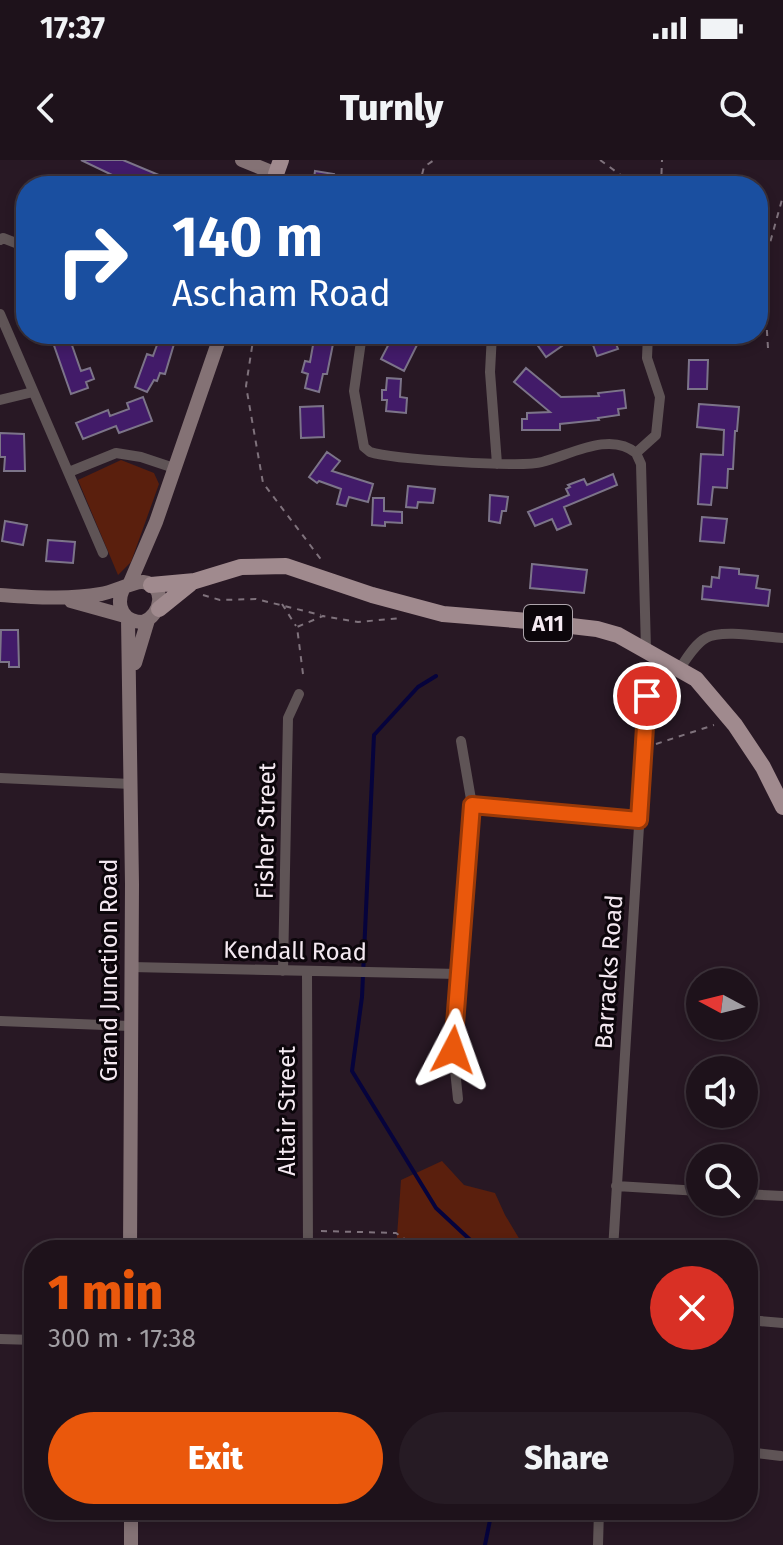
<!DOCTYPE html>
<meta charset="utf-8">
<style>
:root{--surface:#1e121b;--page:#261b24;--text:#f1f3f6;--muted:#a19ea3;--line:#3c323a;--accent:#ea580c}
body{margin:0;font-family:"Fira Sans",sans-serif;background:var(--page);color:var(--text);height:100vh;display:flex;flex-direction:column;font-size:30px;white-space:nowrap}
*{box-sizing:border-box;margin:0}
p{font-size:26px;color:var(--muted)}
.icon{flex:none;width:44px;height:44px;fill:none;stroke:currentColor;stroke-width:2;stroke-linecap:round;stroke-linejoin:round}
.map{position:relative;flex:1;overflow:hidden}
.details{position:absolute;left:24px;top:1080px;width:734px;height:280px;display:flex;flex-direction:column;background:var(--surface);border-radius:32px;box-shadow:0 4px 12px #0003,0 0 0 2px var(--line)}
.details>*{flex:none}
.banner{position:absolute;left:16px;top:16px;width:752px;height:168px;border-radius:32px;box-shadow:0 4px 12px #0003,0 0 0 2px var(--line);background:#1a4fa0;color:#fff;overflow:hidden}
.needle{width:52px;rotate:277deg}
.tools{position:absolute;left:686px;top:808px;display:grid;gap:16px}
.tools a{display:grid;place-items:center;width:72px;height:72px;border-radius:50%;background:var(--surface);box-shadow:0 4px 12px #0003,0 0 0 2px var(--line);font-size:40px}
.pin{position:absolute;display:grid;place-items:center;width:68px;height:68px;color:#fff;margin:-34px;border:4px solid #fff;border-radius:50%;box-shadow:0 2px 8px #0007}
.me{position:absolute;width:88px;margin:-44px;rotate:4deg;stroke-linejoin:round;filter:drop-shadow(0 0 6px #0008)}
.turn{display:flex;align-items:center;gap:28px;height:168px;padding:0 24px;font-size:36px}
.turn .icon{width:104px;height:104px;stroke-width:2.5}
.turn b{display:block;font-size:56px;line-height:68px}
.round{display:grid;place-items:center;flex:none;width:84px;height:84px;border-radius:42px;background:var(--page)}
.headline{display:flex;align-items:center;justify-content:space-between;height:136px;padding:0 24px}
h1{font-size:48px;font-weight:800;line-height:60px;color:var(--accent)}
.primary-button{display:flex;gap:16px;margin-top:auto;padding:16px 24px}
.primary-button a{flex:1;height:92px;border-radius:48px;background:var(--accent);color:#fff;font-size:32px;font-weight:800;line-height:92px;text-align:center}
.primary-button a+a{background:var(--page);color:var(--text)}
.status{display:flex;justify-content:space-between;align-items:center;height:56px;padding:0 40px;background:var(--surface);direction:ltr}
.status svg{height:22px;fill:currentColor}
header{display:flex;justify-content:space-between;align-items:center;height:104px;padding:0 24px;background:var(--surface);font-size:36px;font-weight:800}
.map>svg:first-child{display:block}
.green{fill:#5a1f0d}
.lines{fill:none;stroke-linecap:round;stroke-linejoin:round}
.stream{stroke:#06033c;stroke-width:4}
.building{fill:#421b69;stroke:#7c7489;stroke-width:2}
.path{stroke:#7f727c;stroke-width:2;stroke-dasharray:6 6;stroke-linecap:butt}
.street{stroke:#5f5456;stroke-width:10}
.secondary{stroke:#847275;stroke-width:14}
.primary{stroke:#a08a8e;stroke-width:16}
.route-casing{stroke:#983908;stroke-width:20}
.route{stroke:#ea580c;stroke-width:14}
.labels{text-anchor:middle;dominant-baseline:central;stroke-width:6;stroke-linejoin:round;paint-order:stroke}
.shield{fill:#0c060b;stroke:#aea5ac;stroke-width:2}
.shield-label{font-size:22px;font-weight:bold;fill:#f4e9f1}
.street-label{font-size:24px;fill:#f4e9f1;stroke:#0c060b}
</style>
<div class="status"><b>17:37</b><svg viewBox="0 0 49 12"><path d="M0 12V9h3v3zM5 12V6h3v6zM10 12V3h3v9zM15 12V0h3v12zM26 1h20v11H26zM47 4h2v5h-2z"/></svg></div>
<header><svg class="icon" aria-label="back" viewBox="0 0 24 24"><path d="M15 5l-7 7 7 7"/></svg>Turnly<svg class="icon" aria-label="search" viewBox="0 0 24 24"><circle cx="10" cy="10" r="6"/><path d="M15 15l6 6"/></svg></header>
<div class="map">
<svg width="783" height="1385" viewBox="0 0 783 1385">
<rect width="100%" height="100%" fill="#281824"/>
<path class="green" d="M 121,300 L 154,313 L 159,324 L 131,402 L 118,415 L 78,320 Z
M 442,1001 L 464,1025 L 495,1033 L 505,1055 L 526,1090 L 396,1090 L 401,1020 Z"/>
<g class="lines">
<path class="stream" d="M 436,516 L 418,527 L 374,575 L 362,837 L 352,911 L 436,1048 L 481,1090
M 485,1385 L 492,1350"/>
</g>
<path class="building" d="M 81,0 L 123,0 L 185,26 L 135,26 Z
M 315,11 L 334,14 L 332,26 L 313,26 Z
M 50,174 L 68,174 L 81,211 L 90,208 L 94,219 L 86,222 L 88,228 L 71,234 Z
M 161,174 L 177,174 L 165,214 L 160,213 L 157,221 L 154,220 L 147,232 L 135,227 L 147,194 L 153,196 Z
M 315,174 L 335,174 L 327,214 L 323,214 L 319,232 L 305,228 L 308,214 L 302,212 L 305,201 L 310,202 Z
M 394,174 L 401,174 L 418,183 L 404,211 L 381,199 Z
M 538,174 L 554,174 L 562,186 L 546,197 L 536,183 L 541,178 Z
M 589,174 L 612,174 L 618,189 L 597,196 Z
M 689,200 L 708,200 L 707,229 L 688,229 Z
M 526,208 L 561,237 L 599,236 L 598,233 L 624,230 L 626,248 L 618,249 L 619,255 L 598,258 L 599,260 L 560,264 L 560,270 L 522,270 L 522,259 L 527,259 L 527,253 L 550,252 L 514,222 Z
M 387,218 L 401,219 L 400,237 L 407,238 L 406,253 L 386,251 L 387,240 L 382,240 L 382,230 L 386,230 Z
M 143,237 L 152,261 L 119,273 L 116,266 L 83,279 L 76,263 L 108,250 L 110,256 L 129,249 L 127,243 Z
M 699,244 L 739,247 L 737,271 L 735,271 L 733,309 L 728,309 L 727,328 L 713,327 L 711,345 L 698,344 L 701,294 L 723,295 L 724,270 L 697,267 Z
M 323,246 L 324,277 L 301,278 L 300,247 Z
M 0,273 L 24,274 L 25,311 L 4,311 L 5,297 L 0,297 Z
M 327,292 L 340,301 L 332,311 L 373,324 L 368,342 L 349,337 L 346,346 L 337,344 L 341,329 L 319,321 L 317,323 L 309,317 Z
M 613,314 L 617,325 L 564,347 L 571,364 L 557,370 L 552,359 L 535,366 L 528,352 L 569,335 L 566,329 L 570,327 L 568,325 L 584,319 L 587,325 Z
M 408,326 L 435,329 L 433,343 L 418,342 L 417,348 L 406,347 Z
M 490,335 L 508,337 L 506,351 L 502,351 L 500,363 L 489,361 Z
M 373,338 L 384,338 L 384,351 L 402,352 L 402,363 L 385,362 L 385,366 L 372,365 Z
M 702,357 L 727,359 L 724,383 L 700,381 Z
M 5,361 L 27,365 L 23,385 L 2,381 Z
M 48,380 L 75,382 L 73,403 L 46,401 Z
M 532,404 L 587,410 L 584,433 L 530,428 Z
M 720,407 L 739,409 L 739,414 L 758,416 L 756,428 L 770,430 L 768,446 L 702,439 L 703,426 L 711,427 L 712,417 L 719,418 Z
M 1,470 L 18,470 L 19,507 L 9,507 L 9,502 L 0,502 Z"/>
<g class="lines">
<path class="path" d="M 600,0 L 622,16 L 654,26
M 419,26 L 424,7 L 434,0
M 661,26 L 662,0
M 254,174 L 246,226 L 263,323 L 323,402
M 768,188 L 763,108 L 783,36
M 203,435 L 220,440 L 256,439 L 321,455
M 282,444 L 296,466
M 646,509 L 646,523
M 303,514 L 297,467 L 323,456 L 358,462 L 401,458
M 656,584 L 714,565
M 321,1071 L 396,1073 L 420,1090"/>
<path class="street" d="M 0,80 L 3,78 L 26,87
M 0,154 L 103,393
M 362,174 L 354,231 L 364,287 L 370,292 C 391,299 522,308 542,302 C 570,295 610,271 636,293
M 492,174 L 490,212 L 497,304
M 0,240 L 33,232
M 69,312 L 116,293 L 141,297 L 174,308
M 646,489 L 641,304 L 636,293 L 656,275 L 660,237 L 647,198 L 648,174
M 680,508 C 687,498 695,484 706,478 C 721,469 765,477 783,478
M 461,581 L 472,645
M 0,618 L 131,624
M 131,807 L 459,814
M 283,811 L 288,558 L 299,534
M 307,812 L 308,1090
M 0,861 L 130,866
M 458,939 L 453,890 L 472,645 L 639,660
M 616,1026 L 700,1031
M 744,1034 L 783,1036
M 613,1090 L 647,536
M 748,1160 L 783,1163
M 0,1179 L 34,1180
M 748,1292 L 781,1296
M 598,1385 L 599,1350"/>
<path class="secondary" d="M 242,0 L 276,14 L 272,26
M 129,425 L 156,362 L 221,174
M 0,435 C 34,437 67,440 101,434 C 113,432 135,421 143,422 C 167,425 162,455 143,462 C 124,462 115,447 123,429
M 71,441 L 125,456
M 128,459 L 132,724 L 130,1090
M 135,503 L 148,460
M 131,1350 L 131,1385"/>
<path class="primary" d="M 276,14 L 281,0
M 151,425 L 195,421 L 241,407 L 286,406 L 372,435 L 443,454 L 528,461 L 597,469 L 618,475 L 696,519 L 735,565 L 763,607 L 783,647
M 159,449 L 190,424"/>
</g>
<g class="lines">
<defs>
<path id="route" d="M 453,890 L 472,645 L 639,660 L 647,536"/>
</defs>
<use href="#route" class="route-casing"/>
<use href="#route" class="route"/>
</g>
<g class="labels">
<rect class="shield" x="524" y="445" width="48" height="36" rx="6"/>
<g class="shield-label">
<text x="548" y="463">A11</text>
</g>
<g class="street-label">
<text transform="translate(266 671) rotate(-89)">Fisher Street</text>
<text transform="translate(295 791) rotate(1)">Kendall Road</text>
<text transform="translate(109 810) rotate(-90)">Grand Junction Road</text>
<text transform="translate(609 812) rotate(-86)">Barracks Road</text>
<text transform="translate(287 951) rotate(-90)">Altair Street</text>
</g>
</g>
</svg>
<div class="tools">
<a><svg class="needle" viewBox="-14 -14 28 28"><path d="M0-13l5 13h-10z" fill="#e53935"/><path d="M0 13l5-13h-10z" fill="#a19ea3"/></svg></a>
<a><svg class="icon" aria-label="sound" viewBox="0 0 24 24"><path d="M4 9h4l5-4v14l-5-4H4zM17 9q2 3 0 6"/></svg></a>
<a><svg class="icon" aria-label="search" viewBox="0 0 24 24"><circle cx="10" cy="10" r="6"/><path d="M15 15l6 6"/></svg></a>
</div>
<div class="pin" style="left:647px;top:536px;background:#d93025"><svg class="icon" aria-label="arrive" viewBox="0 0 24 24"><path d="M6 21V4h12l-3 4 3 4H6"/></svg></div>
<svg class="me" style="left:453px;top:890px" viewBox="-20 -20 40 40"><path d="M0-17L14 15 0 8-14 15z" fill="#ea580c" stroke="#fff" stroke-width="4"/></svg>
<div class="banner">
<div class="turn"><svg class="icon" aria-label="right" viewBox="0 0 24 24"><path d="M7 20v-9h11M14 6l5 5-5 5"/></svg><div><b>140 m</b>Ascham Road</div></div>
</div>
<section class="details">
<div class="headline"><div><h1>1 min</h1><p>300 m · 17:38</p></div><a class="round" style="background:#d93025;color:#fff"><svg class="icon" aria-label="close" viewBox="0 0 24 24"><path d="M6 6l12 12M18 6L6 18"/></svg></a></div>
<div class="primary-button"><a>Exit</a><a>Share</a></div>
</section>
</div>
